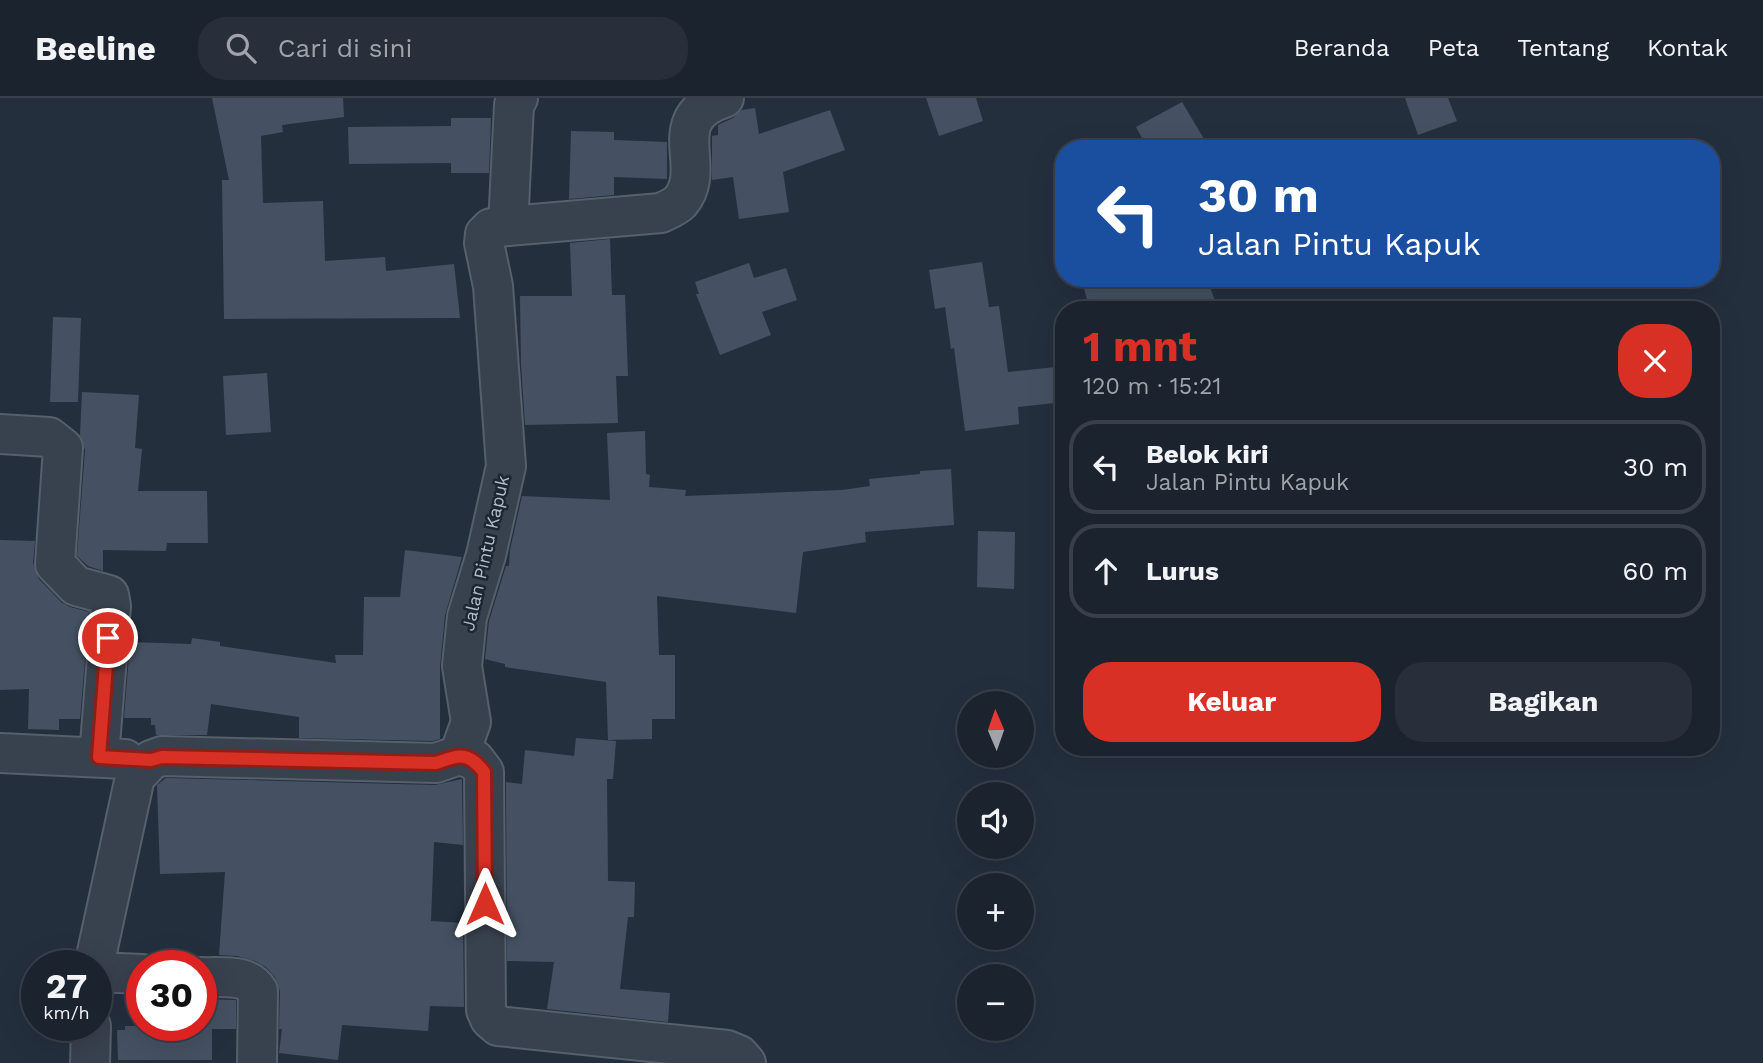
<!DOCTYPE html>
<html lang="id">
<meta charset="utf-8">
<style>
:root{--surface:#1b232e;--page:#282f3a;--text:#f1f3f6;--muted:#a0a4aa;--line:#39404a;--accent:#d93025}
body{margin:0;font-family:"Work Sans",sans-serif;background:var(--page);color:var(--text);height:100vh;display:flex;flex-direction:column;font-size:26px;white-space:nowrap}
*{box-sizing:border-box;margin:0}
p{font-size:23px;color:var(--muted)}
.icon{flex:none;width:38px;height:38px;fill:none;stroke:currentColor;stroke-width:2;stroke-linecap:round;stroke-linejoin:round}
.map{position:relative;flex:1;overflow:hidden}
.drawer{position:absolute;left:1055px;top:203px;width:665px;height:455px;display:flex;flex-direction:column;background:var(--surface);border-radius:28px;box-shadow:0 7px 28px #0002,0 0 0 2px var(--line)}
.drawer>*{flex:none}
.banner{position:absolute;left:1055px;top:42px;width:665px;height:147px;border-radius:28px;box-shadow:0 7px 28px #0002,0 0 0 2px var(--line);background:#1a4fa0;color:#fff;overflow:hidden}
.needle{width:46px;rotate:358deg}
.controls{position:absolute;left:957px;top:593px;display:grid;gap:14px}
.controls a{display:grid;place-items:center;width:77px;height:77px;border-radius:50%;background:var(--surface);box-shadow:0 7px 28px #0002,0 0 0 2px var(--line);font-size:35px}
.speed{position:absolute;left:21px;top:852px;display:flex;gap:14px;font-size:35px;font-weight:700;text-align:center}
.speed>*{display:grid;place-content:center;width:91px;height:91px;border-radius:50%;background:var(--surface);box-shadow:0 7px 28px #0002,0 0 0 2px var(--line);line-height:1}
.speed small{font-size:18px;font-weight:400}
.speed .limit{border:10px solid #d22;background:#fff;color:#111}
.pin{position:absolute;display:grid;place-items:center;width:60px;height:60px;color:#fff;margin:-30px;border:4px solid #fff;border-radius:50%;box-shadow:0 2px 7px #0007}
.me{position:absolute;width:77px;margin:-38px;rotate:0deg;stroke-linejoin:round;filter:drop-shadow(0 0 5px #0008)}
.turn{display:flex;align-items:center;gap:24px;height:147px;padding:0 28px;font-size:32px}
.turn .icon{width:91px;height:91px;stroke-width:2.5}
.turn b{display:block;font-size:49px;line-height:60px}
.round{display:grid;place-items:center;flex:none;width:74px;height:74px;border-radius:28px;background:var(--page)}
.head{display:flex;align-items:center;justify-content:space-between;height:119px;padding:0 28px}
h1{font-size:42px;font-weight:700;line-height:52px;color:var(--accent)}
.action{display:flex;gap:14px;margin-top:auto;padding:14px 28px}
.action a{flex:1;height:80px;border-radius:28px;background:var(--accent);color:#fff;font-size:28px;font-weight:700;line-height:80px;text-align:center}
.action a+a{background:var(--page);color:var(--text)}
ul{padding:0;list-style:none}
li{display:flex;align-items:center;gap:21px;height:94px;margin:0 14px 10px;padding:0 14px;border:4px solid var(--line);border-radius:28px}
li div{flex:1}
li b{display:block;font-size:26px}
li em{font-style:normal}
header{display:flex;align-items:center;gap:42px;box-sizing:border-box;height:98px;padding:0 35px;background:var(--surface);border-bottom:2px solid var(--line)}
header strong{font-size:33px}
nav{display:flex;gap:38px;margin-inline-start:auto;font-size:24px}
.search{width:490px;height:63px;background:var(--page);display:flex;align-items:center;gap:18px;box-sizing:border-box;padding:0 24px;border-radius:28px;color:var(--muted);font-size:26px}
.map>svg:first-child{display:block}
.building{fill:#455162}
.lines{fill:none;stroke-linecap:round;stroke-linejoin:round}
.minor-casing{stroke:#565f6c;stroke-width:42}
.minor{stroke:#38414e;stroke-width:38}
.route-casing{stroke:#8d1f18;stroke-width:18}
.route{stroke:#d93025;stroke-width:12}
.labels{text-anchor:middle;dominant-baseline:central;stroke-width:5;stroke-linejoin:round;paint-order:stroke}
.street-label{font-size:18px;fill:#b4bcc9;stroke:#1d2633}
</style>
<header>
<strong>Beeline</strong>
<div class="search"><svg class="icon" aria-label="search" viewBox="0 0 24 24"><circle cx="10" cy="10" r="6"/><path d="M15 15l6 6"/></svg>Cari di sini</div>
<nav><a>Beranda</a><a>Peta</a><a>Tentang</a><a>Kontak</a></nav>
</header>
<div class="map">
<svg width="1763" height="965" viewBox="0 0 1763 965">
<rect width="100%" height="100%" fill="#242f3e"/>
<path class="building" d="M 212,0 L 343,0 L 344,19 L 282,27 L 283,34 L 261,38 L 263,105 L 323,103 L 325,163 L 385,159 L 386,173 L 454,166 L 460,220 L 224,221 L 222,82 L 229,82 Z
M 926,0 L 976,0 L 983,23 L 939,38 Z
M 1405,0 L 1448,0 L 1457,23 L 1418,37 Z
M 1182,4 L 1210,51 L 1148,51 L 1136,29 Z
M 755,10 L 759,36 L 830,12 L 845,52 L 783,74 L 789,114 L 739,121 L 733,79 L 712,82 L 712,38 L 718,37 L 718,27 L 733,20 L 742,12 Z
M 451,20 L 491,20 L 489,75 L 451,75 L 451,65 L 349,66 L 348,29 L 451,28 Z
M 571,33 L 614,34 L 614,42 L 667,44 L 667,81 L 614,79 L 614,97 L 569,101 Z
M 610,141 L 612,197 L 625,197 L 628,278 L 616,278 L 618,325 L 525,327 L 521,266 L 520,198 L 572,198 L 570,145 Z
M 982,164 L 989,209 L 999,208 L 1008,274 L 1064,268 L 1064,304 L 1018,309 L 1019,326 L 965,333 L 954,250 L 951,251 L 945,209 L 935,211 L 929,172 Z
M 749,165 L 754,180 L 786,170 L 797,202 L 762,214 L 771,237 L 720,257 L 696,196 L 699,196 L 695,184 Z
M 1081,180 L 1207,180 L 1218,212 L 1090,212 Z
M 53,219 L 81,220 L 78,304 L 50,304 Z
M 267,275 L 271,334 L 226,337 L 223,278 Z
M 82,294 L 139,297 L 135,350 L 142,351 L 138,393 L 207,393 L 208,445 L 167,445 L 166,453 L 103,452 L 103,473 L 88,468 L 77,458 L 85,352 L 80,337 Z
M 645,333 L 646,376 L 650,377 L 649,389 L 686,392 L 685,398 L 842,392 L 870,388 L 869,381 L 920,376 L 920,373 L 951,371 L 954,427 L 865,434 L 866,444 L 803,454 L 796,515 L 657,498 L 659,557 L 675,557 L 675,621 L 652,621 L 652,641 L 608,642 L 606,584 L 505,569 L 505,566 L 485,561 L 489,523 L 506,468 L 509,468 L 510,452 L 522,398 L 610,402 L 607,335 Z
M 978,433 L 1015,434 L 1014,491 L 977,489 Z
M 0,442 L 35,443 L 33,465 L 39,481 L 61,504 L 70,509 L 89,514 L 80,621 L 59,621 L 59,632 L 28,631 L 29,591 L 0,592 Z
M 405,452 L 462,459 L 445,517 L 440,569 L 440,641 L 433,643 L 299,640 L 299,619 L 211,606 L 207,637 L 156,637 L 155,627 L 151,627 L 151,620 L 124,620 L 130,544 L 191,546 L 192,540 L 220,544 L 220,548 L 336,565 L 335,557 L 363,557 L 364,499 L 400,499 Z
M 576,640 L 616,643 L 613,681 L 607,681 L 608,783 L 635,784 L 634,819 L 628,819 L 620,891 L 670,895 L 668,924 L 547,911 L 554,864 L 507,863 L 506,684 L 522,686 L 525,652 L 574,658 Z
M 166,680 L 435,687 L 462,681 L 463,747 L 434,744 L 431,823 L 463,825 L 464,909 L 430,908 L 428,933 L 342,927 L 338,962 L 279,955 L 282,931 L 279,931 L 280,893 L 275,879 L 266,869 L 255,863 L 237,858 L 219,857 L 225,774 L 160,776 L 157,687 Z
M 201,901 L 236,902 L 236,931 L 212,931 L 212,962 L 118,962 L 117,932 L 125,932 L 125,928 L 201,928 Z"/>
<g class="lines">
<defs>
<path id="minor" d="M 508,128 L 514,7 L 518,0
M 0,336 L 49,339 L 63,350 L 55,466 L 76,488 L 109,497 L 111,508 L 99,659
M 0,655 L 125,661
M 459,657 L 475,662 L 484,674 L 486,912 L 490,921 L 498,928 L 727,952 L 739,957 L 746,965
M 94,868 L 135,679 L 151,662 L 162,658 L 436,665 L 459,657 L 471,624 L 462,568 L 467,519 L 486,457 L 506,368 L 493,188 L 484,145 L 485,136 L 491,130 L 508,128 L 661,115 C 667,112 675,109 680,104 C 710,69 660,21 724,0
M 96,874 L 142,876
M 201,879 C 220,880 248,875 258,893 L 257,965
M 90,965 L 91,928"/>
</defs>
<use href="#minor" class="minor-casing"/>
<use href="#minor" class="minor"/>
</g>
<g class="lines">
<defs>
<path id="route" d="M 108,540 L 99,659 L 151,662 L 162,659 L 436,665 C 459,657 468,653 484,674 L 485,806"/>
</defs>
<use href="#route" class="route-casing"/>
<use href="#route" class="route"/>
</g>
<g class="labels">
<g class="street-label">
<text transform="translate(485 455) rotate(-77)">Jalan Pintu Kapuk</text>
</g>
</g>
</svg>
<div class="controls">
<a><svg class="needle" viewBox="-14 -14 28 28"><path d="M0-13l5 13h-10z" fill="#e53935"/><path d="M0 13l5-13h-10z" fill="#a0a4aa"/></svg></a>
<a><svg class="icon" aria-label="sound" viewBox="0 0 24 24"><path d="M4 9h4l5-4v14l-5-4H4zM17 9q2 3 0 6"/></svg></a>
<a>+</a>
<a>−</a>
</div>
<div class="speed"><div>27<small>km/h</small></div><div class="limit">30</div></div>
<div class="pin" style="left:108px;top:540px;background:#d93025"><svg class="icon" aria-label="arrive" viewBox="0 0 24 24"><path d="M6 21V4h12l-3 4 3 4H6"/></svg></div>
<svg class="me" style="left:485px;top:806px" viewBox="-20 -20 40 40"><path d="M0-17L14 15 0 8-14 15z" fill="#d93025" stroke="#fff" stroke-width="4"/></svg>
<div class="banner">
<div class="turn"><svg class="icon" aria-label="left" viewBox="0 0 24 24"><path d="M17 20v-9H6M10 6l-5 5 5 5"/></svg><div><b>30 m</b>Jalan Pintu Kapuk</div></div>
</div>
<section class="drawer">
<div class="head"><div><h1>1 mnt</h1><p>120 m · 15:21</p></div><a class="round" style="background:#d93025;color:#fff"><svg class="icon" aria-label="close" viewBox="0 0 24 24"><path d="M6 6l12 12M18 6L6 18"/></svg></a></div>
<ul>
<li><svg class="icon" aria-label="left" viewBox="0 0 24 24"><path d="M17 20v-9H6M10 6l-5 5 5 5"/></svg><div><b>Belok kiri</b><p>Jalan Pintu Kapuk</p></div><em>30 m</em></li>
<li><svg class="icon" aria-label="ahead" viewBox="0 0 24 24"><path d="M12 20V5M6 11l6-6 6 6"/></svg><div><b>Lurus</b></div><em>60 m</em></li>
</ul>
<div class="action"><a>Keluar</a><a>Bagikan</a></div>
</section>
</div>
